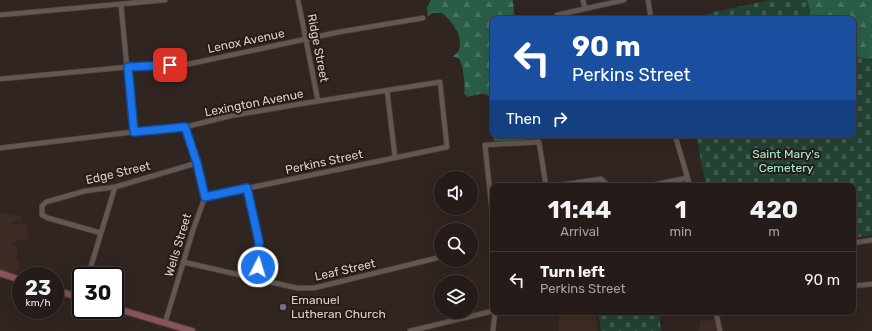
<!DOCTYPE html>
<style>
:root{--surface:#251c19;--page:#312926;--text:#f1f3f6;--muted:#a3a1a2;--line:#423a38}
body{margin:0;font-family:Rubik,sans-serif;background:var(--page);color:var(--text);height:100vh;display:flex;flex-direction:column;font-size:15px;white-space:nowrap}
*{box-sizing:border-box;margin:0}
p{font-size:13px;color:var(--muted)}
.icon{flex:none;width:22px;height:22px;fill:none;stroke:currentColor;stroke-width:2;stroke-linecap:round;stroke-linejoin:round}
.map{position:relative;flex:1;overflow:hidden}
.details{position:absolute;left:490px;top:183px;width:366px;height:132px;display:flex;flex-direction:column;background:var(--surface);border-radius:8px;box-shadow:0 4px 16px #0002,0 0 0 1px var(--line)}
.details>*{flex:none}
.hud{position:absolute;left:490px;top:16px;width:366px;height:122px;border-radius:8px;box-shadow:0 4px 16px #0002,0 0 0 1px var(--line);background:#1a4fa0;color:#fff;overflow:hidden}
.tools{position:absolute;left:434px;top:171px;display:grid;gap:8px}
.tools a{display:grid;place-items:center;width:44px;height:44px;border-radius:50%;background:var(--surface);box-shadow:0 4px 16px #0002,0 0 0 1px var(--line);font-size:20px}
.speed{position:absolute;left:12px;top:267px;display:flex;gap:8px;font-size:20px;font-weight:700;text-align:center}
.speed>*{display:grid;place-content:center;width:52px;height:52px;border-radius:50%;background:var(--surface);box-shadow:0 4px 16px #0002,0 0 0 1px var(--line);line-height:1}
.speed small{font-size:10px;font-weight:400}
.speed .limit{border:2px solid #111;border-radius:6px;background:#fff;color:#111}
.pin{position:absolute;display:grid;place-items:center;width:34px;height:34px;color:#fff;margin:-17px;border-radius:8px;box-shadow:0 2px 6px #0006}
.me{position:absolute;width:44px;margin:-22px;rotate:5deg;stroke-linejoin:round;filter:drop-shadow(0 0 3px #0008)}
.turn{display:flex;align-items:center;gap:14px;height:84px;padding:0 16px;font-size:18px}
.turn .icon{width:52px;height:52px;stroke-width:2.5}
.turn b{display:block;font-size:28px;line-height:34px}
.then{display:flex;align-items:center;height:38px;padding:0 16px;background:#0003;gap:8px;font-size:15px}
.eta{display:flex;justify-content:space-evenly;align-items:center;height:68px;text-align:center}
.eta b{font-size:24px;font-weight:700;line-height:28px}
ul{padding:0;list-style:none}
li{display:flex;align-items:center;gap:12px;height:56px;padding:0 16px;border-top:1px solid var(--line)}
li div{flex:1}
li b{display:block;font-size:15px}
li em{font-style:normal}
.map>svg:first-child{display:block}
.built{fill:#3e2b25}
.forest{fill:url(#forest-firs)}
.cemetery{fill:url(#cemetery-stones)}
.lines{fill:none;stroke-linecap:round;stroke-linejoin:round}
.street-casing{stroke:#4b403d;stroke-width:6}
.secondary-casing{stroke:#4b403d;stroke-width:8}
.street{stroke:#645651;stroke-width:4.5}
.secondary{stroke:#885459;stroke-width:6}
.route-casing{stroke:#114b97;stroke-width:10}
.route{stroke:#1a73e8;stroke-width:7}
.worship-dot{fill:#6b7280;stroke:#271b17;stroke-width:1.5}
.labels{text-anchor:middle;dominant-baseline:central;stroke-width:4;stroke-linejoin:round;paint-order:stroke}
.street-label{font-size:12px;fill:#d9d0ce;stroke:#271b17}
.park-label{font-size:12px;fill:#a3f5d0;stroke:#271b17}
.poi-label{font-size:12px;fill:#d9d0ce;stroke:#271b17;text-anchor:start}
</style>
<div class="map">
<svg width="872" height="331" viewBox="0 0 872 331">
<defs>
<pattern id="forest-firs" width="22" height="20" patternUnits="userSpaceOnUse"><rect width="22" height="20" fill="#2a5d48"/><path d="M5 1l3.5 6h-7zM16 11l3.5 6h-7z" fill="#487361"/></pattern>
<pattern id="cemetery-stones" width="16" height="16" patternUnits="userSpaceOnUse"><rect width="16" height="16" fill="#224234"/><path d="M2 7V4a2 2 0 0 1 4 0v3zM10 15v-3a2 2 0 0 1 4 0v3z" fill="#425c50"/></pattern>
</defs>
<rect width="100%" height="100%" fill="#312521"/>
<path class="built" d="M 0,213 L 22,216 L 21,220 L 12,222 L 12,224 L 27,223 L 28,239 L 16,241 L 8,247 L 15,245 L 18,248 L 17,256 L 15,258 L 19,262 L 19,266 L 15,278 L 0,273 Z
M 559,312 L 596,312 L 598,331 L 558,331 Z
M 716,319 L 719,331 L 697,331 L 700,327 L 700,321 Z"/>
<path class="forest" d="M 431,0 L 513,0 L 514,14 L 517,19 L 493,19 L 493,100 C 487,91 477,94 468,97 L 464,94 C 466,88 463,63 459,59 C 458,58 454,57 453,56 C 463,52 461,36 455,28 C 452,22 447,17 442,13 L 432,13 L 428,17 L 427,7 Z
M 800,0 L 872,0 L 872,59 L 853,58 L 853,19 L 807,19 Z
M 493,128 L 493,135 L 536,135 L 536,138 L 516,141 L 494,141 L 492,129 Z"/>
<path class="cemetery" d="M 770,0 L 807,0 L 813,19 L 696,19 L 714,12 Z
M 853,56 L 872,60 L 872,235 L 853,238 L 853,186 L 706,186 L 696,135 L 853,135 Z
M 598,312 L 659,312 L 661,331 L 601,331 Z"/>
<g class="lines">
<defs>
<path id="street" d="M 298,0 L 318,101
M 583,0 L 585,8
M 648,0 L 651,19
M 121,5 L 133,132
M 0,15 L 165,0
M 557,15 L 624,0
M 0,79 L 128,67 L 189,64 L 339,32 L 423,18
M 387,90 L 395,157
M 675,135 L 690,186
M 0,148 L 133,132 L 185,127 L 230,116 L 300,104 L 440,82 L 447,147 L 205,197
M 554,186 L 601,179 L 609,186
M 648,186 L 687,178
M 247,188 L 259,242 L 260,254 L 256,280
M 493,221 L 485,145 L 539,142 L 546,186
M 101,233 L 48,218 L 42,215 L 42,206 L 46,202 L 85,191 L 115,187 L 197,163
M 853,243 L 872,240
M 183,262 L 297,288 L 314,288 L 441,257
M 88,276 L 115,187
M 853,286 L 872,284
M 716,312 L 720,331
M 165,323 L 193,230 L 205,197 L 197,163 L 185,127
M 410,331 L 493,311
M 493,331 L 495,312"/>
<path id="secondary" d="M 0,273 L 21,280
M 55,290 L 81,298
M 115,308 L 192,331"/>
</defs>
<use href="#street" class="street-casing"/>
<use href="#secondary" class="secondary-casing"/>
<use href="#street" class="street"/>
<use href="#secondary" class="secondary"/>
</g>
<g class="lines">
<defs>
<path id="route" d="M 170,65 L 128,67 L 134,132 L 185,127 L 197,163 L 205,197 L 247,188 L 259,242 L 258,267"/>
</defs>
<use href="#route" class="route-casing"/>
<use href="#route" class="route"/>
</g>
<circle class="worship-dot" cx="283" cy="307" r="4"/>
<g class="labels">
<g class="street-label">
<text transform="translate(246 41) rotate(-12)">Lenox Avenue</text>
<text transform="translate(318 48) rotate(79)">Ridge Street</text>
<text transform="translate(254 103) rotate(-11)">Lexington Avenue</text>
<text transform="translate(324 162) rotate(-12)">Perkins Street</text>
<text transform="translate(118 173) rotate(-13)">Edge Street</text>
<text transform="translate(178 245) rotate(-73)">Wells Street</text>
<text transform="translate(345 270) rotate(-13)">Leaf Street</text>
</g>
<g class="park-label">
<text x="786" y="154">Saint Mary's<tspan x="786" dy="14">Cemetery</tspan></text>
</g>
<g class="poi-label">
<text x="291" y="300">Emanuel<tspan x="291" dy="14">Lutheran Church</tspan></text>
</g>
</g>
</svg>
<div class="tools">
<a><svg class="icon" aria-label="sound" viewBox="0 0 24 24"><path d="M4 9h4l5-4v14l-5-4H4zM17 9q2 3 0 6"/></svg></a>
<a><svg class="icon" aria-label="search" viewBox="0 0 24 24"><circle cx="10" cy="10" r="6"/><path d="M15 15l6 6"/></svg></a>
<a><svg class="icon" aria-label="layers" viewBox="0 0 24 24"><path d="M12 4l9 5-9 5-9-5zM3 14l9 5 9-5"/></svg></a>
</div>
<div class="speed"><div>23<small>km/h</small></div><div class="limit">30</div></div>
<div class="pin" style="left:170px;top:65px;background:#d93025"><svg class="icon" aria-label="arrive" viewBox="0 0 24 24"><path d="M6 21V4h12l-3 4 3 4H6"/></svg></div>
<svg class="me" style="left:258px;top:267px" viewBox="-20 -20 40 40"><circle r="17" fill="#1a73e8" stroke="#fff" stroke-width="3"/><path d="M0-11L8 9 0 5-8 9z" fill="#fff"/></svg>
<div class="hud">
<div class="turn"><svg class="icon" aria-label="left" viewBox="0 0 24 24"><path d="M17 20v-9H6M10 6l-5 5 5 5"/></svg><div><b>90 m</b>Perkins Street</div></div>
<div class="then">Then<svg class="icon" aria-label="right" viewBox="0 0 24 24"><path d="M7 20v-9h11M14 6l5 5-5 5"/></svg></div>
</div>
<section class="details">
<div class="eta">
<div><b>11:44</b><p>Arrival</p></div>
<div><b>1</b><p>min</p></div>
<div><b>420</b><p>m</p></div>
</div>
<ul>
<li><svg class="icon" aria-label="left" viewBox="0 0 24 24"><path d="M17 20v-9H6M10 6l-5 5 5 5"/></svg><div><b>Turn left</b><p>Perkins Street</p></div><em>90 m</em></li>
</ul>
</section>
</div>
